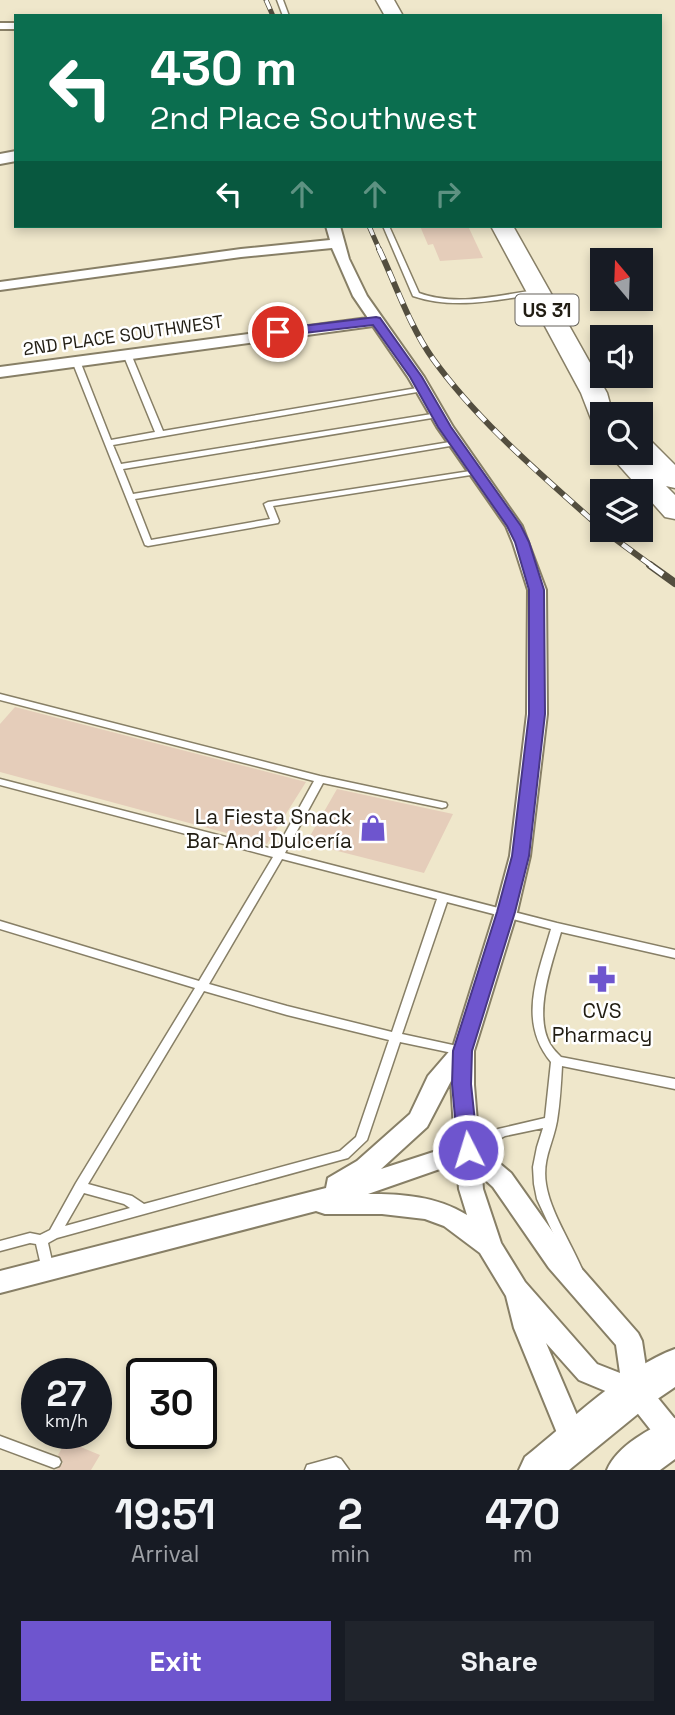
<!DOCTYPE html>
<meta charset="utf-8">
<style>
:root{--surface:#171b24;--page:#20242c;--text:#f1f3f6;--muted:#9ea1a6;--accent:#6e55ce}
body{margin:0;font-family:"Space Grotesk",sans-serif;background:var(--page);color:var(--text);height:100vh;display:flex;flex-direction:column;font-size:26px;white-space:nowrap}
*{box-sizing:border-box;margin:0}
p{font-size:23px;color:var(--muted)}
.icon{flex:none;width:38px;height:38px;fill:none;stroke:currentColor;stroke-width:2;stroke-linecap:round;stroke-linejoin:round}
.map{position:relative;height:1470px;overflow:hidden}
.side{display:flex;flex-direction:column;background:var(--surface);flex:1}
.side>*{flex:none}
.banner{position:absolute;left:14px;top:14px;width:648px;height:214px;border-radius:0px;box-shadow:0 4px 10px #0003;background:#0b6e4f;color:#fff;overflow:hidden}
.needle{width:46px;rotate:341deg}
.tools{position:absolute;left:590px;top:248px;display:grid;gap:14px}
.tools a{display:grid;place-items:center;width:63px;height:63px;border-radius:0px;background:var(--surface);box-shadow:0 4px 10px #0003;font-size:35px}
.speed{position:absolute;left:21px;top:1358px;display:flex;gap:14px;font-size:35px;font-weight:700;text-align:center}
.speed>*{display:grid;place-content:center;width:91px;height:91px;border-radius:50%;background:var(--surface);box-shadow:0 4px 10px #0003;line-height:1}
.speed small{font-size:18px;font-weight:400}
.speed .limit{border:4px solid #111;border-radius:10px;background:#fff;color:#111}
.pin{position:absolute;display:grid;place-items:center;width:60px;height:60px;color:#fff;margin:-30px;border:4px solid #fff;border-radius:50%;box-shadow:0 2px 7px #0007}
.me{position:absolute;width:77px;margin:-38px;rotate:355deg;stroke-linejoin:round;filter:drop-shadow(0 0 5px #0008)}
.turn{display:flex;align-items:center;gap:24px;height:147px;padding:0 21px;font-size:32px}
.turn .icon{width:91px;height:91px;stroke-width:2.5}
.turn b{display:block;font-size:49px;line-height:60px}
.lanes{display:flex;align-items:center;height:66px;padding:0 21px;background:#0003;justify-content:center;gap:35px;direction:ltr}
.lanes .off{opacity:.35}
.eta{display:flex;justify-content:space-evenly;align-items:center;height:119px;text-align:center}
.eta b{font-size:42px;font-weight:700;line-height:49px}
.primary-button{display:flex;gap:14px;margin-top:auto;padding:14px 21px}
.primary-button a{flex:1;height:80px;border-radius:0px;background:var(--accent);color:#fff;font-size:28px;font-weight:700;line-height:80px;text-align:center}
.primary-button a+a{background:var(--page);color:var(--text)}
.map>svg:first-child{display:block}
.building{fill:#e5cdba}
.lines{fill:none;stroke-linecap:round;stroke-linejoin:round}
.service-casing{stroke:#877f66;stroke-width:3}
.minor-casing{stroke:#877f66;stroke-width:4}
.tertiary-casing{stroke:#877f66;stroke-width:4}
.secondary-casing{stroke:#877f66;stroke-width:4}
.primary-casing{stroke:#877f66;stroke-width:3}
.service{fill:#fff;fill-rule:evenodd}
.minor{fill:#fff;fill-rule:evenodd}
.tertiary{fill:#fff;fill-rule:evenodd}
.secondary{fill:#fff;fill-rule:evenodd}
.primary{fill:#fff;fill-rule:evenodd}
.rail-far2-casing{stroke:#534e3f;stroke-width:5}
.rail-far1-casing{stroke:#534e3f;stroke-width:6}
.rail-casing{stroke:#534e3f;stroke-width:8}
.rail-far2{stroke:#fff;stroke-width:3.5;stroke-dasharray:10;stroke-linecap:butt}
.rail-far1{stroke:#fff;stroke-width:4.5;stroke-dasharray:12;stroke-linecap:butt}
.rail{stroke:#fff;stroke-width:5;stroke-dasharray:16;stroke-linecap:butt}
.route{fill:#6e55ce;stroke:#483786;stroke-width:2}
.labels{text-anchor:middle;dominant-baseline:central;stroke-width:5;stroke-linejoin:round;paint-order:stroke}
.far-street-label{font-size:18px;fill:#211d13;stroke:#fff}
.shield{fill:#fff;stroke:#64615a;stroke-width:2}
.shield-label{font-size:19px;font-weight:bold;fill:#211d13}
.poi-label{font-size:21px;fill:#211d13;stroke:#fff;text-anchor:end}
</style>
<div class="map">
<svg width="675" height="1470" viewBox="0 0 675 1470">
<rect width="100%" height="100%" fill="#efe7cb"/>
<path class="building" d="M 420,226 L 468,226 L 483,258 L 440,261 L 433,244 L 428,245 Z
M 15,707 L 306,782 L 267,844 L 0,772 L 0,724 Z
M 337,789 L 453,814 L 424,873 L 306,843 Z
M 66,1441 L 100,1455 L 91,1470 L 56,1470 L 63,1463 L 58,1455 Z"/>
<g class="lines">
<defs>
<path id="service" d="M 277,0 L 283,0 L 289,16 L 283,16 Z
M 383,226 L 389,226 L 419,293 C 457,307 498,295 537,290 L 541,292 L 537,294 C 496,300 454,310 413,296 Z
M 124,352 L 130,352 L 131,354 L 163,431 L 423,387 L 427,389 L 423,391 L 113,445 L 121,464 L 438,413 L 442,415 L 438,417 L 123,469 L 133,494 L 456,441 L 460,443 L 456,445 L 135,499 L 151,540 L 270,519 L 264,504 L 268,502 L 477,470 L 481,472 L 477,474 L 273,506 L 279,521 L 278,523 L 148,546 L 145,545 L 72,361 L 76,359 L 80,361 L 111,440 L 155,432 L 123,354 Z
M 0,694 L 320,776 L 446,803 L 447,805 L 446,807 L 442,808 L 323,783 L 285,853 L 557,923 L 675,950 L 675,958 L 561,932 C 552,964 533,1013 550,1044 C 553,1049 557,1053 561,1057 L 675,1079 L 675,1089 L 562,1066 C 561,1084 560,1103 557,1121 C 553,1144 542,1159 546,1184 C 550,1211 571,1243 582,1269 L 580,1273 L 576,1274 L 572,1273 L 544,1214 L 537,1199 L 534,1184 L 533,1167 L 537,1147 L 543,1128 L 505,1136 L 469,1155 L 465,1153 L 463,1150 L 465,1147 L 498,1129 L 545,1118 L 551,1062 C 517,1021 538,975 551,929 L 447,902 L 402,1034 L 462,1047 L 466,1048 L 468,1051 L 466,1054 L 462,1055 L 400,1042 L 367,1140 L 348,1158 L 57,1238 L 48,1243 L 54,1270 L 52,1274 L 48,1275 L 44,1274 L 42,1270 L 36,1244 L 30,1243 L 0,1251 L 0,1241 L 30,1233 L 40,1235 L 50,1230 L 76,1183 L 195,988 L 0,929 L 0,921 L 199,981 L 273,857 L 0,785 L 0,779 L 276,850 L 314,781 L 0,700 ZM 282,859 L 437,899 L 392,1032 L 287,1006 L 209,984 ZM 204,991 L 287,1015 L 389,1040 L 356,1137 L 340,1151 L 144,1204 L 132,1196 L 88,1184 ZM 84,1193 L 124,1204 L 130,1208 L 65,1226 Z
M 0,1436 L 59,1458 L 61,1462 L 59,1466 L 54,1468 L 0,1448 Z
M 336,1457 L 341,1459 L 349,1470 L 305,1470 L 307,1465 Z"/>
<path id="minor" d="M 0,23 L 16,23 L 16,29 L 0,29 Z
M 326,226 L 340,226 L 349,259 L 367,296 L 424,377 L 453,427 L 522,526 L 546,590 L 547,714 L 530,856 L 517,912 L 474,1051 L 474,1085 L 479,1146 L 511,1173 L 567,1252 L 638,1333 L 642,1341 L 649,1387 L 675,1419 L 675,1451 L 665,1448 L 627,1400 L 579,1380 L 546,1343 L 588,1441 L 584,1450 L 574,1453 L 564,1450 L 514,1328 L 506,1296 L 480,1253 L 444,1226 L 425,1219 L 382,1214 L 325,1214 L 316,1211 L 0,1293 L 0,1271 L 326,1188 L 328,1178 L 357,1161 L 410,1114 L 428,1076 L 453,1047 L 495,912 L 510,856 L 527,714 L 528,590 L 513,543 L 506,526 L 437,427 L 408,377 L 373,326 L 0,377 L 0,367 L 368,318 L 353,296 L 332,248 L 241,257 L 0,290 L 0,282 L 241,249 L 330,240 ZM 451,1081 L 455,1145 L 381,1169 L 427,1127 ZM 457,1163 L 459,1189 L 467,1215 C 437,1196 402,1194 368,1194 ZM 482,1177 L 493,1187 L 549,1268 L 616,1345 L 620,1373 L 597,1364 L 525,1282 L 501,1243 L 483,1189 Z"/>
<path id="tertiary" d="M 16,151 L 16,161 L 0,164 L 0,154 Z"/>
<path id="secondary" d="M 675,1349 L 675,1387 L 650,1404 L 569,1470 L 519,1470 L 525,1457 C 568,1423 625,1367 675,1349 Z
M 675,1418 L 675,1459 L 660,1470 L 607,1470 C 617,1446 651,1427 675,1418 Z"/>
<path id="primary" d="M 376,0 L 394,0 L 403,16 L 385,16 Z
M 491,226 L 513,226 L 607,393 L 613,415 L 602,415 L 602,427 L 593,424 L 581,393 Z
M 640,437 L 649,439 L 675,465 L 675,488 L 666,486 L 675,495 L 675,519 L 665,517 L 608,453 L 640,453 Z"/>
</defs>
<use href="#service" class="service-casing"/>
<use href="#minor" class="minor-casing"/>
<use href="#tertiary" class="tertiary-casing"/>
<use href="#secondary" class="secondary-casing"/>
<use href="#primary" class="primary-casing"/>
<use href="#service" class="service"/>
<use href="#minor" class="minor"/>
<use href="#tertiary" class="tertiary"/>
<use href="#secondary" class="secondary"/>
<use href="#primary" class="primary"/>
<defs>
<path id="rail-far2" d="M 266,0 L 273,16
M 369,226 L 380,251"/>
<path id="rail-far1" d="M 379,249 C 396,285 410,327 433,359 C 479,423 543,476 602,529
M 603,530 L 652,566"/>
<path id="rail" d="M 650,565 L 675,583"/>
</defs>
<use href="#rail-far2" class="rail-far2-casing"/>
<use href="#rail-far1" class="rail-far1-casing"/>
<use href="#rail" class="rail-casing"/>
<use href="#rail-far2" class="rail-far2"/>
<use href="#rail-far1" class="rail-far1"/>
<use href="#rail" class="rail"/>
</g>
<path class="route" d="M 376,317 L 380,318 L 422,377 L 451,427 L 521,526 L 529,542 L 544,590 L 545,714 L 529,856 L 515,912 L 472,1051 L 471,1084 L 478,1150 L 475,1156 L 468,1158 L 461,1156 L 458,1150 L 452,1084 L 453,1051 L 497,912 L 512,856 L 529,714 L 529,590 L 515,542 L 507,526 L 438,427 L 410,377 L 373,325 L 278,336 L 271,332 L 278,329 Z"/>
<defs>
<symbol id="shop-bare" viewBox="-9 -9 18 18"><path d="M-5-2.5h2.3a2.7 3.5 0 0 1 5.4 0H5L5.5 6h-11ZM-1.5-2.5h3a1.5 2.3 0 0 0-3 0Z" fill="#6e55ce" stroke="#fff" stroke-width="2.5" paint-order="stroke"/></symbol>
<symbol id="pharmacy-bare" viewBox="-9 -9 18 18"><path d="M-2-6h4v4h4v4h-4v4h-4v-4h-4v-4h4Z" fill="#6e55ce" stroke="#fff" stroke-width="2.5" paint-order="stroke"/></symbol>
</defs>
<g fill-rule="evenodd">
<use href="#shop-bare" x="354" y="809" width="38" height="38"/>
<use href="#pharmacy-bare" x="583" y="960" width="38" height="38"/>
</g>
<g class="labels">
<g class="far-street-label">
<text transform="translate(123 335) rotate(-8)">2ND PLACE SOUTHWEST</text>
</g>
<rect class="shield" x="515.5" y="294.5" width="63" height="31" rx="5"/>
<g class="shield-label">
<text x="547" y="310">US 31</text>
</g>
<g class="poi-label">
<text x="352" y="816">La Fiesta Snack<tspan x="352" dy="24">Bar And Dulcería</tspan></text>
<text x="602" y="1010" text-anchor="middle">CVS<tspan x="602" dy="24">Pharmacy</tspan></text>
</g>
</g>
</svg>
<div class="tools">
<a><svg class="needle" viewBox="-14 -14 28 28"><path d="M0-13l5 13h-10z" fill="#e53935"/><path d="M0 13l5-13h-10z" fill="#9ea1a6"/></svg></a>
<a><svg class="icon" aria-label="sound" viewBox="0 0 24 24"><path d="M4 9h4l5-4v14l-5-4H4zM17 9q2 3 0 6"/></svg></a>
<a><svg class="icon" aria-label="search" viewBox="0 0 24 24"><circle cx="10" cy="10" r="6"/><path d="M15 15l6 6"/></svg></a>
<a><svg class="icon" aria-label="layers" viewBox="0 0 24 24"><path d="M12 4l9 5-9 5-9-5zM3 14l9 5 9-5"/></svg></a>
</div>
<div class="speed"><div>27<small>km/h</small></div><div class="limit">30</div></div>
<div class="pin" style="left:278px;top:332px;background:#d93025"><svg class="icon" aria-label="arrive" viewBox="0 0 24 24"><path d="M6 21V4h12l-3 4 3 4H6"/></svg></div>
<svg class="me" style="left:468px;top:1150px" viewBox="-20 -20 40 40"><circle r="17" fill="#6e55ce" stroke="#fff" stroke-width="3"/><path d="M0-11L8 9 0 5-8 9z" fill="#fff"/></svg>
<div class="banner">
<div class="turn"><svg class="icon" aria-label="left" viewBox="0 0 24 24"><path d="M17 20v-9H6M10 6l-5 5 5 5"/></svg><div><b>430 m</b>2nd Place Southwest</div></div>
<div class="lanes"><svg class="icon" aria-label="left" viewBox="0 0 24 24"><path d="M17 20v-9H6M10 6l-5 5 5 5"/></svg><svg class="icon off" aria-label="ahead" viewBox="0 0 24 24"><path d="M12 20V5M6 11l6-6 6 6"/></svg><svg class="icon off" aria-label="ahead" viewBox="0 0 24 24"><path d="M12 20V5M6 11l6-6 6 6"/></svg><svg class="icon off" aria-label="right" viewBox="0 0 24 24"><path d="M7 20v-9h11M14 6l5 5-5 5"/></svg></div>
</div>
</div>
<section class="side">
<div class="eta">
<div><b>19:51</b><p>Arrival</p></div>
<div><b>2</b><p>min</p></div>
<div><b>470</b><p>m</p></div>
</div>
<div class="primary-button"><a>Exit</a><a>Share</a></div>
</section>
